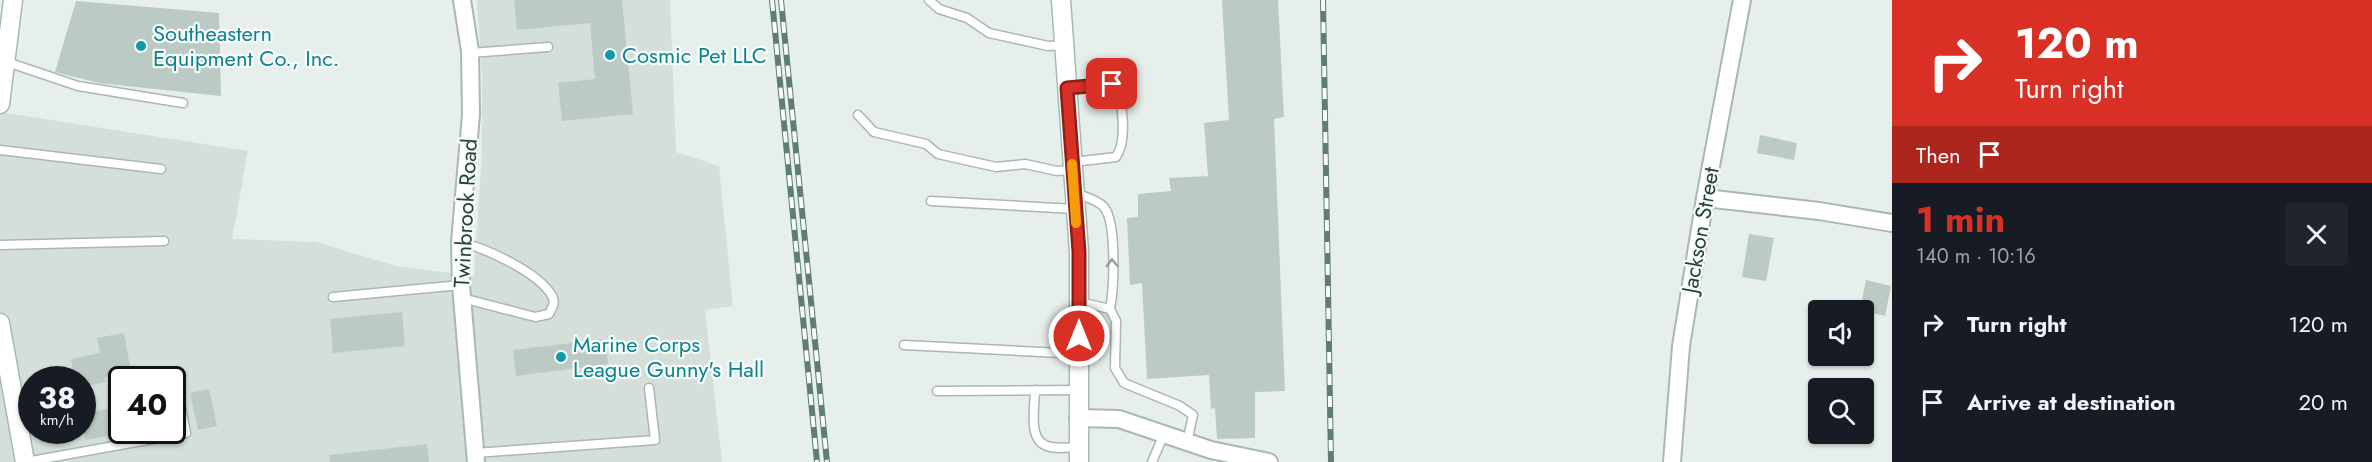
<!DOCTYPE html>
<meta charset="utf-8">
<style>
:root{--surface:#171b24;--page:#20242c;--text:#f1f3f6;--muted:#9ea1a6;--accent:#d93025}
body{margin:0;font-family:Jost,sans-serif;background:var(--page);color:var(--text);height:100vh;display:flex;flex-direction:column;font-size:22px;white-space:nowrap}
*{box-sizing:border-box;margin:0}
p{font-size:20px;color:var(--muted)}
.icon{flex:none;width:33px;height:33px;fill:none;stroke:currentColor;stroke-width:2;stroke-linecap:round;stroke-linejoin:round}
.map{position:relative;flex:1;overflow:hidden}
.panel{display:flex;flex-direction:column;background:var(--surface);width:480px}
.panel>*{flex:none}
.hud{background:#d93025;color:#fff;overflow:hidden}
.tools{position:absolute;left:1808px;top:300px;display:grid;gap:12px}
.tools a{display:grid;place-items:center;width:66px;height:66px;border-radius:6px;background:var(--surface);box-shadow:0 2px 4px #0004;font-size:30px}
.speed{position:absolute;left:18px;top:366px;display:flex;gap:12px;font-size:30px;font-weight:700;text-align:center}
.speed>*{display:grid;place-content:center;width:78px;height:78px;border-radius:50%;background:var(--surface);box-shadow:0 2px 4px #0004;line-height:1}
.speed small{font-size:15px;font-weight:400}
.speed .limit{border:3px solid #111;border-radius:9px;background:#fff;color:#111}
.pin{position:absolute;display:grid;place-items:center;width:51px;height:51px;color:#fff;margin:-26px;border-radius:12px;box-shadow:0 3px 9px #0006}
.me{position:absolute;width:66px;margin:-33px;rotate:0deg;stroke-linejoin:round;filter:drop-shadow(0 0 4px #0008)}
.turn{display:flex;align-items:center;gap:21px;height:126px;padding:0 24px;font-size:27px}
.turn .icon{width:78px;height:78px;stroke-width:2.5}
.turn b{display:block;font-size:42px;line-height:51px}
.then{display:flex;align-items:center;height:57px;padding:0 24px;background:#0003;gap:12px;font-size:22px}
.round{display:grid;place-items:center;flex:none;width:63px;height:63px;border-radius:6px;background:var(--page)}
.head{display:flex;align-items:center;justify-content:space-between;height:102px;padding:0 24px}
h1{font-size:36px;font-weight:700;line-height:45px;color:var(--accent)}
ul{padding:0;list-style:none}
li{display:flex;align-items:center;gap:18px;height:78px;padding:0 24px}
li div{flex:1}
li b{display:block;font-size:22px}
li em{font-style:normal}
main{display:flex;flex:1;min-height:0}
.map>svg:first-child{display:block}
.built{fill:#d4dfda;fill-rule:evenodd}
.building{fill:#bbcac4}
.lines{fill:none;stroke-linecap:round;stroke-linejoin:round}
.lane-casing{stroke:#a8b8b2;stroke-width:11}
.street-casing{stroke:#a8b8b2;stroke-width:20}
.secondary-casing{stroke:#a4bbb3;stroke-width:21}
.lane{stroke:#fff;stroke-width:8}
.street{stroke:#fff;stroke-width:16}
.secondary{stroke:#fff;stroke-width:18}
.rail-casing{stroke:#5f7d75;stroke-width:6}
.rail{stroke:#f7fbf9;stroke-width:4;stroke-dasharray:11;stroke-linecap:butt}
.oneway{stroke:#92a09c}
.route-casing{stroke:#8d1f18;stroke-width:15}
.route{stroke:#d93025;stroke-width:10}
.slow{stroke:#f59e0b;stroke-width:10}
.culture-dot{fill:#0f9aa8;stroke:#f7fbf9;stroke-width:2}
.labels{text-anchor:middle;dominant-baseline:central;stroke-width:4.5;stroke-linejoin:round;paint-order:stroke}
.culture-label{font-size:22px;fill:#0d838f;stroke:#f7fbf9;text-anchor:start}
.street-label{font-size:22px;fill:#24423a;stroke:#f7fbf9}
</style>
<main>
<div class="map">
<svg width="1892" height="462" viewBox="0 0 1892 462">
<rect width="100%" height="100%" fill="#e6efeb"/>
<path class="built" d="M 477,0 L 670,0 L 676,152 L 719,166 L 733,306 L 705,310 L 722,462 L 0,462 L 0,112 L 248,151 L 232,239 L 316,242 L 396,266 L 474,276 L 482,153 L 482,75 ZM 32,380 L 82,380 L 82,430 L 32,430 ZM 122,380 L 172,380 L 172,430 L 122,430 Z"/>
<path class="building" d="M 514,0 L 622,0 L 633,114 L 562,121 L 558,83 L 595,79 L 590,23 L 517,30 Z
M 1222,0 L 1278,0 L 1284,117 L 1274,119 L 1285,391 L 1255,392 L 1255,438 L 1217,439 L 1215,408 L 1211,409 L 1209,375 L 1147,379 L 1142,283 L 1130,285 L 1127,218 L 1138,217 L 1138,194 L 1171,191 L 1169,178 L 1208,176 L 1204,123 L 1229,120 Z
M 76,1 L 219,13 L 221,96 L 99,83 L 55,72 Z
M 1760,135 L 1797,143 L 1794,160 L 1757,153 Z
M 1749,234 L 1774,238 L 1766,281 L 1742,277 Z
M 1866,280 L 1891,286 L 1885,316 L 1860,310 Z
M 402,312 L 405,346 L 333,353 L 330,319 Z
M 124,333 L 131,372 L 104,377 L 105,382 L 82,387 L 82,380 L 75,380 L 71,359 L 100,353 L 97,338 Z
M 605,339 L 608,364 L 516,376 L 513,350 Z
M 209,389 L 217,426 L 198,430 L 190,393 Z
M 122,406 L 122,433 L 85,440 L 82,414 Z
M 427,444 L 429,462 L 330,462 L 329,455 Z"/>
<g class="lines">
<defs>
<path id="lane" d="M 929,0 L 939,9 L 967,18 L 989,33 L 1048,46 L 1064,45
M 470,53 L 548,47
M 4,61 L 78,86 L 183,103
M 1067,88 L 1112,84 C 1124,97 1127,142 1116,157 L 1073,162
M 858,115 L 874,132 L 926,144 L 938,154 L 996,167 L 1025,164 L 1057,171 L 1073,170
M 0,150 L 161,169
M 1075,193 C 1083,196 1098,200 1104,207 C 1117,223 1114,288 1110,309
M 931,201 L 1075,209
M 460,242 C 485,248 539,272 552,296 C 556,303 552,308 549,314 L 535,317 L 462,298
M 0,245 L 164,241
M 333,297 L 461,285
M 1079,302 L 1110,309 L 1116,321 L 1115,368 L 1124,383 L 1180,406 L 1193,415 L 1187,442
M 904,345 L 1079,354
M 1035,390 C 1035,405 1028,438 1045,445 C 1053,450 1069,447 1079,447
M 937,391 L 1078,390
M 475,453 L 655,440 L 649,388
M 26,462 L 186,433 L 179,397
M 1152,462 L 1164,434"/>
<path id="street" d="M 462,0 L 470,51 L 471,114 L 460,242 L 461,285 L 476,462
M 1705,198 L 1819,211 L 1892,223
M 1078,418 L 1119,419 L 1211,450 L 1269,462
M 1672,462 L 1681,346 L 1705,198 L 1742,0"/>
<path id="secondary" d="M 1061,0 L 1079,252 L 1079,462
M 0,104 L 13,0
M 0,323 L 25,462"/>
</defs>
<use href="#lane" class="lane-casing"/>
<use href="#street" class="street-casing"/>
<use href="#secondary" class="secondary-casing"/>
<use href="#lane" class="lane"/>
<use href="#street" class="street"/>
<use href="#secondary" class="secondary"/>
<defs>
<path id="rail" d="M 772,0 L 817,462
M 781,0 L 827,462
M 1323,0 L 1331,462"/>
</defs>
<use href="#rail" class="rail-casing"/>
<use href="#rail" class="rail"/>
</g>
<defs><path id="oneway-chevron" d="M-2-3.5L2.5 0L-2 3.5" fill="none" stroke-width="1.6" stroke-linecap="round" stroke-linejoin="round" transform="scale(1.5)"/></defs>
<use class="oneway" href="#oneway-chevron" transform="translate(1112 263) rotate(-92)"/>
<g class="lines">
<defs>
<path id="route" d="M 1079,336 L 1079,252 L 1067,88 L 1112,84"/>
</defs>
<use href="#route" class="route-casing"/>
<use href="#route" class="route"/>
<path class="slow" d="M 1072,164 L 1076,223"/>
</g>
<g class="culture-dot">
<circle cx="141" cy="46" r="6"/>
<circle cx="610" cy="55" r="6"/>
<circle cx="561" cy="357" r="6"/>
</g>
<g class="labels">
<g class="culture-label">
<text x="153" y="33">Southeastern<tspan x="153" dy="25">Equipment Co., Inc.</tspan></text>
<text x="622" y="55">Cosmic Pet LLC</text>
<text x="573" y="344">Marine Corps<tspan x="573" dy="25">League Gunny's Hall</tspan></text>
</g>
<g class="street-label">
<text transform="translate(465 213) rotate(-87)">Twinbrook Road</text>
<text transform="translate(1700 230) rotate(-80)">Jackson Street</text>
</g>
</g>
</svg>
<div class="tools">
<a><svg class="icon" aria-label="sound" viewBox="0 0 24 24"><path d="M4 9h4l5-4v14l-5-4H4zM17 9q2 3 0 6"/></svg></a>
<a><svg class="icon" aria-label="search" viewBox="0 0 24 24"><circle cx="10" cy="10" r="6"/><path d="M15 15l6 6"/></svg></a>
</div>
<div class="speed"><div>38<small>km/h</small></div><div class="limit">40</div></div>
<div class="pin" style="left:1112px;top:84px;background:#d93025"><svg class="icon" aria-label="arrive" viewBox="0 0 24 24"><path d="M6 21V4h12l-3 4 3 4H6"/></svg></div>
<svg class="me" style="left:1079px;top:336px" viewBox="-20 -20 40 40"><circle r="17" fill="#d93025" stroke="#fff" stroke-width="3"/><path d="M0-11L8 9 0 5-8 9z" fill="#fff"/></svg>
</div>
<section class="panel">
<div class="hud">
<div class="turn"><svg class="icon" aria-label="right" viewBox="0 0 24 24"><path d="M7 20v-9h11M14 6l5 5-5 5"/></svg><div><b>120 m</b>Turn right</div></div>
<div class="then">Then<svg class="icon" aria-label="arrive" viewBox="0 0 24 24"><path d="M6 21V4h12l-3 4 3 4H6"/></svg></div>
</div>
<div class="head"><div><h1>1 min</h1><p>140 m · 10:16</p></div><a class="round"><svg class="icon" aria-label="close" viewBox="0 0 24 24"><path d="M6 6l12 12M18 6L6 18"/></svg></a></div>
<ul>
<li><svg class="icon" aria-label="right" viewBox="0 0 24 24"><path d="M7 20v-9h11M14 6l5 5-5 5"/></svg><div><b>Turn right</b></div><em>120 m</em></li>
<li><svg class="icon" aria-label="arrive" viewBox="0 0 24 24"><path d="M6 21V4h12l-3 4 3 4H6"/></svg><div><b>Arrive at destination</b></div><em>20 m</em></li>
</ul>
</section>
</main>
